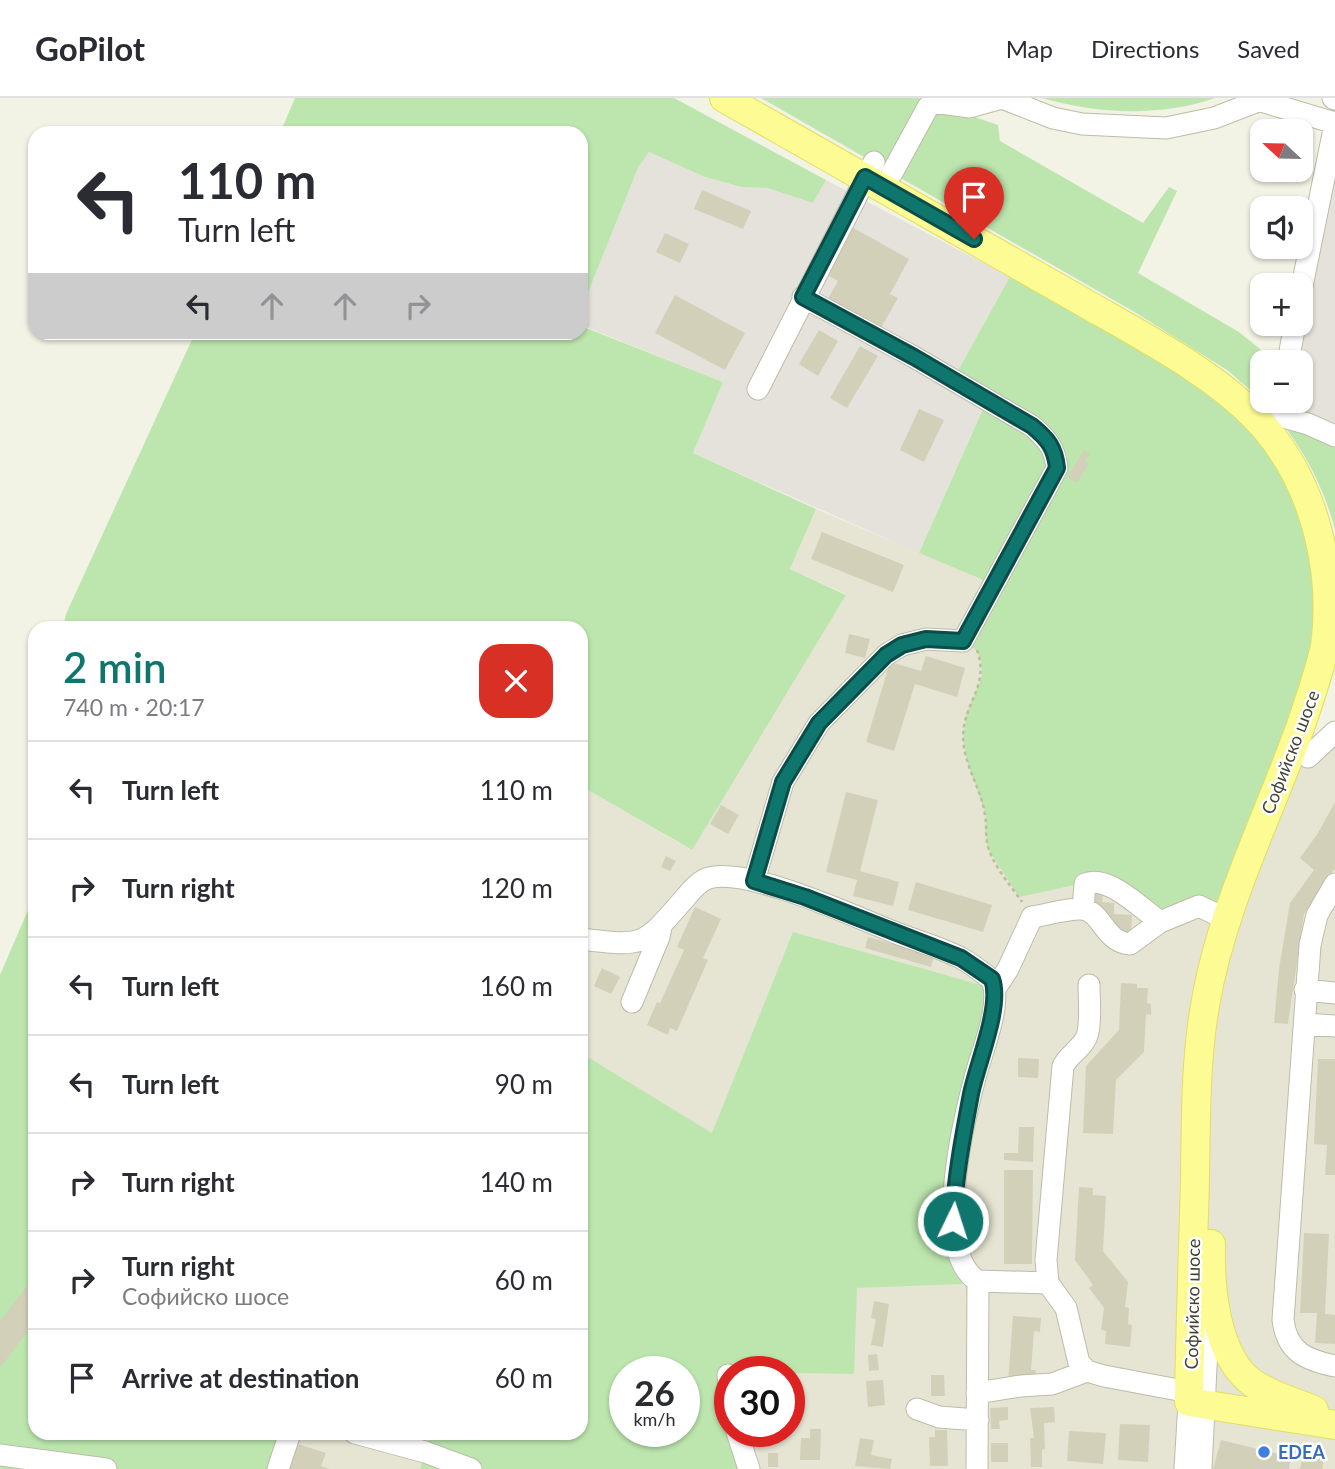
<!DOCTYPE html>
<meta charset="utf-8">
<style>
:root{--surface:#fff;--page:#f7f7f7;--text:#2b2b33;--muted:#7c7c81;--line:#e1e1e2;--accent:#0f766e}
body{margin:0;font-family:Lato,sans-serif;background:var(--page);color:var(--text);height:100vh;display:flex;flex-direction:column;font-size:26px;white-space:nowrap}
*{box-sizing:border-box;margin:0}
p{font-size:23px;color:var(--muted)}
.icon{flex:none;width:38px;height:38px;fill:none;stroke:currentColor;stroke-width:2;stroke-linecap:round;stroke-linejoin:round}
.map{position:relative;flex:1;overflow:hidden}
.side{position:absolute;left:28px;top:523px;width:560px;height:819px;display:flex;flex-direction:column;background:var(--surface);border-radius:21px;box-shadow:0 2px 5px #0004}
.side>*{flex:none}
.top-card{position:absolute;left:28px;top:28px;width:560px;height:214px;border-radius:21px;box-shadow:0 2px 5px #0004;background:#fff;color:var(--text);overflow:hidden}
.needle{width:46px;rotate:292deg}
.controls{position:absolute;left:1250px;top:21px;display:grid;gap:14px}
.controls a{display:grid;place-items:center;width:63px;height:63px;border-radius:14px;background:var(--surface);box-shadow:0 2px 5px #0004;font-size:35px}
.speed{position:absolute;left:609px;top:1258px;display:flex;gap:14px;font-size:35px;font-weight:700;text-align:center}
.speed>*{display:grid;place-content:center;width:91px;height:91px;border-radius:50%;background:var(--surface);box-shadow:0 2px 5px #0004;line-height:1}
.speed small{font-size:18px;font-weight:400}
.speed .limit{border:10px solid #d22;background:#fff;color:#111}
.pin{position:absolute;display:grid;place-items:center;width:60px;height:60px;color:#fff;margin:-72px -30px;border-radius:50% 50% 50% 0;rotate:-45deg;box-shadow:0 0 7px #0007}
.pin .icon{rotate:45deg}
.me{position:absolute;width:77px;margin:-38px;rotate:4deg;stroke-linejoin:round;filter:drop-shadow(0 0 5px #0008)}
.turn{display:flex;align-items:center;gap:24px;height:147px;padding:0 35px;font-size:32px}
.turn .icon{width:91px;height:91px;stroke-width:2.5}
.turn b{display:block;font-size:49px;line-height:60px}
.lanes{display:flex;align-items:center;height:66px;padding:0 35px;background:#0003;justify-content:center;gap:35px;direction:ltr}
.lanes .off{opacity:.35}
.round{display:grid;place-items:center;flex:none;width:74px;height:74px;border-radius:21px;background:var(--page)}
.head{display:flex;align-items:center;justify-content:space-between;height:119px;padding:0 35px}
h1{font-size:42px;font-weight:600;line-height:52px;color:var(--accent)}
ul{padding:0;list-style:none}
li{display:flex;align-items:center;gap:21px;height:98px;padding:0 35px;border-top:2px solid var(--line)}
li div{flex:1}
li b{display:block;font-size:26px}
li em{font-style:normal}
header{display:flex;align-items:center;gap:42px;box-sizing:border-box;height:98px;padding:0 35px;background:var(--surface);border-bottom:2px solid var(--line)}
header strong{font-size:33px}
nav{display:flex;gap:38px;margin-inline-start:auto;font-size:24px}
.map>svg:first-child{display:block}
.residential{fill:#e6e5d3;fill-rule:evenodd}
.industrial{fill:#e4e2da}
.green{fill:#bde6ae;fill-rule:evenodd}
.building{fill:#d3d0ba}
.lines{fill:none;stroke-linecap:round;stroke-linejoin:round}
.minor-casing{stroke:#bdbca8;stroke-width:23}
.major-casing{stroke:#e1de64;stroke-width:30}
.path{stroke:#bfbc99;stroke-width:2.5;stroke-dasharray:3.5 3.5;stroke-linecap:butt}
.minor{stroke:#fff;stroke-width:21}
.major{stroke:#fcfb94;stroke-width:28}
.route-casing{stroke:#0a4d48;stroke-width:18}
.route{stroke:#0f766e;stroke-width:12}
.shop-dot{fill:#3f7fe0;stroke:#fff;stroke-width:2.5}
.labels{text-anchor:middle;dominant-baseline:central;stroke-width:5;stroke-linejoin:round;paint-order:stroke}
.street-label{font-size:18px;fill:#444235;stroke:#fff}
.shop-label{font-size:18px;font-weight:bold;fill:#366cbe;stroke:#fff;text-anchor:start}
</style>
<header>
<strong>GoPilot</strong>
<nav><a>Map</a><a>Directions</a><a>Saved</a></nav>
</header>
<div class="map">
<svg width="1335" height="1371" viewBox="0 0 1335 1371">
<rect width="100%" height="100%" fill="#f2f2e5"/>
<path class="residential" d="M 816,411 L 993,486 L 977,552 L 981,564 L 982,578 L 966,617 L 967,663 L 986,717 L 985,733 L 1282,679 L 1335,634 L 1335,1371 L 278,1371 L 290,1335 L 581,1335 L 581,688 L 691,752 L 846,496 L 790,471 ZM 625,1274 L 684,1274 L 684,1334 L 625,1334 ZM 730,1274 L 789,1274 L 789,1334 L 730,1334 Z"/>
<path class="industrial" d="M 1335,26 L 1335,339 L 1276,317 L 1279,303 L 1300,303 L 1300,264 L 1288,264 L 1300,226 L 1300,198 Z
M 649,54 L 705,79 L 740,89 L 767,90 L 813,105 L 826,82 L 1010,179 L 954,282 L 987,302 L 919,455 L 693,355 L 723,284 L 581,227 L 581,212 L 638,70 Z"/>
<path class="green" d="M 295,0 L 674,0 L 826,82 L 813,105 L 767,90 L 741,89 L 705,79 L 649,54 L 638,70 L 581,212 L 581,35 L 280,35 Z
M 761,0 L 919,0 L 930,17 L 951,11 L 998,27 L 1000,43 L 1143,125 L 1169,89 L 1177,93 L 1138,175 L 1239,234 L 1276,264 L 1262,264 L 1262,302 L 1227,272 L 1133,213 Z
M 1042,0 L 1215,0 C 1160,19 1097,16 1042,0 Z
M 1017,166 L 1163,252 L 1294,370 L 1329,515 L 1226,821 L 1199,808 L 1160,824 L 1093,783 L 1019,799 L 988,751 L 985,733 L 986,717 L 967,663 L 963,641 L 966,617 L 982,578 L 981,564 L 977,553 L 963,543 L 993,486 L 919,455 L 987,302 L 953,282 Z
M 581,228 L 723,284 L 693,355 L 816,411 L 790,471 L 846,497 L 692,752 L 581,688 L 581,530 L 63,530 L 66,516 L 195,235 L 581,234 Z
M 1262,303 L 1279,303 L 1276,317 L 1335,338 L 1335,431 C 1322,383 1297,338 1262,303 Z
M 35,796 L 35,1335 L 290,1335 L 278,1371 L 0,1371 L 0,877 Z
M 793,834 L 995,891 L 953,1123 L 962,1186 L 857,1190 L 854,1276 L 730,1274 L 730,1334 L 741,1371 L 420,1371 L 431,1335 L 581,1335 L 581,955 L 712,1035 ZM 625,1274 L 684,1274 L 684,1334 L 625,1334 Z"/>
<path class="building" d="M 702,92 L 751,113 L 743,131 L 694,111 Z
M 850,128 L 909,161 L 890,196 L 898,200 L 878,235 L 825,206 L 838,183 L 824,175 Z
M 665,135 L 689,146 L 680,165 L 656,154 Z
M 675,197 L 745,235 L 725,272 L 655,235 Z
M 819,232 L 838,243 L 818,278 L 799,266 Z
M 860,248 L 878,258 L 847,310 L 830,300 Z
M 919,311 L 944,322 L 924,364 L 900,352 Z
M 1084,352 L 1090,356 L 1085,363 L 1089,365 L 1077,385 L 1067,379 Z
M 822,434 L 904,467 L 893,494 L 811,461 Z
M 849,536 L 870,541 L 865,560 L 845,555 Z
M 926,558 L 965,570 L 957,599 L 915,586 L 894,653 L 866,644 L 890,564 L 921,573 Z
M 846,694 L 878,702 L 860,773 L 899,784 L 893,808 L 853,798 L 857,782 L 826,774 Z
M 1335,704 L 1335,770 L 1304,816 L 1288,926 L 1274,925 L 1279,871 L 1290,805 L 1314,772 L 1300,760 L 1318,735 Z
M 721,707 L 739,717 L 728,736 L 710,726 Z
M 666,758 L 676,763 L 670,773 L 661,769 Z
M 916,784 L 992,807 L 983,834 L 908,812 Z
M 1089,792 L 1103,793 L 1102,804 L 1114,805 L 1114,816 L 1132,817 L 1131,836 L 1112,836 L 1097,816 Z
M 695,809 L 721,821 L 703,860 L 708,862 L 677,933 L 670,930 L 668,937 L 647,927 L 657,904 L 660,905 L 684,852 L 677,849 Z
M 868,839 L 934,858 L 931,869 L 865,850 Z
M 602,870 L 620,879 L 611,896 L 594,888 Z
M 1121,885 L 1137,886 L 1137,890 L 1148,890 L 1147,905 L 1151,906 L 1151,917 L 1146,916 L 1144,954 L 1116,982 L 1113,1036 L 1083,1035 L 1086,968 L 1119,932 Z
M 1018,960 L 1039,961 L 1038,980 L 1018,979 Z
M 1318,961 L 1335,961 L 1335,1077 L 1325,1077 L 1327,1047 L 1314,1046 Z
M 1019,1029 L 1034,1029 L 1033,1064 L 1004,1062 L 1004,1055 L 1018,1055 Z
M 1004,1072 L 1033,1072 L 1032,1166 L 1004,1166 Z
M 1079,1089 L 1093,1090 L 1093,1097 L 1106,1098 L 1103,1153 L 1128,1184 L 1125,1209 L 1129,1210 L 1128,1226 L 1132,1227 L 1130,1249 L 1105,1246 L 1106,1233 L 1101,1232 L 1104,1210 L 1089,1190 L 1093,1187 L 1075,1162 Z
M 1304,1135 L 1329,1136 L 1325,1216 L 1335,1217 L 1335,1246 L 1315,1245 L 1317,1215 L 1300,1215 Z
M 30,1184 L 35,1188 L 35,1224 L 0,1270 L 0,1223 Z
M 874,1203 L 889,1206 L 883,1249 L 871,1247 L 876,1221 L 871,1220 Z
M 1013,1218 L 1041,1220 L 1040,1234 L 1034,1233 L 1031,1272 L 1036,1272 L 1034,1286 L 1008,1284 Z
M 877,1256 L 879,1272 L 869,1273 L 868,1257 Z
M 931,1277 L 944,1277 L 945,1298 L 931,1298 Z
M 883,1282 L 885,1307 L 868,1309 L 866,1283 Z
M 1008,1309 L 1008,1322 L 999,1323 L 1000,1331 L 991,1331 L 990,1310 Z
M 1054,1309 L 1055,1324 L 1044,1325 L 1045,1351 L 1042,1352 L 1042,1369 L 1031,1369 L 1030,1340 L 1034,1340 L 1030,1310 Z
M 1120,1326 L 1150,1327 L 1148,1364 L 1118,1362 Z
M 810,1331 L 821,1331 L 820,1362 L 800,1362 L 801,1340 L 810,1340 Z
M 935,1332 L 947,1332 L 948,1368 L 930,1368 L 929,1339 L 935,1339 Z
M 1069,1333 L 1106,1335 L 1103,1366 L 1067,1363 Z
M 860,1340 L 874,1342 L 871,1357 L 892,1361 L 890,1371 L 855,1368 Z
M 1221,1342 L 1291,1359 L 1289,1371 L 1213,1371 Z
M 991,1345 L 1008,1345 L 1008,1364 L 991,1364 Z
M 298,1346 L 326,1355 L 321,1368 L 329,1371 L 289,1371 Z
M 1304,1353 L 1325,1358 L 1322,1371 L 1300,1371 Z
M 768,1355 L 778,1355 L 778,1369 L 768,1369 Z"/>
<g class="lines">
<defs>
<path id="minor" d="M 1333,0 L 1335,1
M 1261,3 L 1335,25
M 892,75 L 928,9 L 934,4 L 970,9 L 1002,0 L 1053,20 L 1082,26 L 1166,30 L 1214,20 L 1266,0
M 1300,198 L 1335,26
M 1288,264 L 1295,226
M 758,291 L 874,64
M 1279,303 L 1276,317 L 1308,326 L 1335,338
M 1308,659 L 1335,634
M 754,783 L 783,684 L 819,625 L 886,557 L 902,547 L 926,541 L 963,543 L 1057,370 C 1055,350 1047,341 1032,328 L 914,259 L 803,199
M 1335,786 L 1317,817 L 1310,847 L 1283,1222 C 1287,1254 1306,1262 1335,1268
M 1083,811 L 1085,786 C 1108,776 1142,811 1160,824
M 581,841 C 646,849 643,848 685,800 C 691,793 700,782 709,780 C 748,769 856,819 896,835 C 917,843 941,850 961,860 C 972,866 982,874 992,882 C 1002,906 983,950 976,976 C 964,1020 931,1155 978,1183 L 1048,1185 L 1066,1210 L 1079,1265 L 1087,1273 L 1104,1278 L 1189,1294
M 995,891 L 1008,871 L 1032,819 C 1046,817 1068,810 1082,811 C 1102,813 1104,844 1130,846 L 1160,824 L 1199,808 L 1226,821
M 1305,892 L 1335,895
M 632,904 L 659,839 L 661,829
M 1305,926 L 1335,928
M 1048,1185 L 1046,1162 L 1063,968 C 1069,957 1079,952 1085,942 C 1092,932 1089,900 1089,887
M 728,1277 L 730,1294
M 977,1295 L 1021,1288 L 1052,1286 L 1087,1273
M 917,1311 L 939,1319 L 978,1322
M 737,1334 L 749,1371
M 355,1335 L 425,1354 L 471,1371
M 0,1357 L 106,1371
M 278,1371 L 290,1335
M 977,1371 L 978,1183
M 1185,1371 L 1189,1304
M 1201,1371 L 1209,1209"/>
<path id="major" d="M 724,0 C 840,65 955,130 1069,196 C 1132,233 1220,276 1266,331 C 1315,389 1335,473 1325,548 C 1319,575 1310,601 1301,627 C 1268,720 1221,810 1205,908 C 1195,965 1196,1024 1195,1081 C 1193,1156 1190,1230 1189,1304 L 1335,1327
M 1211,1146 C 1210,1189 1215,1259 1254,1286 C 1272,1298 1295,1304 1314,1312"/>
</defs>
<use href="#minor" class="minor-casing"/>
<use href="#major" class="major-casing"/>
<path class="path" d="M 977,552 C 990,589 963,604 963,640 C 964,668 982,692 985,717 C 987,728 985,738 988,749 C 994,769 1011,788 1022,804"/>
<use href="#minor" class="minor"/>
<use href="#major" class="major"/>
</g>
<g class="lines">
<defs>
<path id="route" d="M 953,1123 C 955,1080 963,1038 971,996 C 977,966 1002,908 992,881 L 961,860 L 805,799 L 754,783 L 783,684 L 819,625 L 886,557 L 902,547 L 926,541 L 963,543 L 1057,370 C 1055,350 1048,341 1032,328 L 914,259 L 803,199 L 865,79 L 974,141"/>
</defs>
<use href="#route" class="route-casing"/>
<use href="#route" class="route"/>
</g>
<circle class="shop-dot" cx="1264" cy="1354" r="7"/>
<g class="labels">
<g class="street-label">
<text transform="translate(1290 654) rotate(-69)">Софийско шосе</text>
<text transform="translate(1192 1206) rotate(-89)">Софийско шосе</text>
</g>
<g class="shop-label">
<text x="1278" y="1354">EDEA</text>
</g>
</g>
</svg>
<div class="controls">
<a><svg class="needle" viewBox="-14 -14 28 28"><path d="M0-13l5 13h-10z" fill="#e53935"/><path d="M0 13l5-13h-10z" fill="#7c7c81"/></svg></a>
<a><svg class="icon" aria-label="sound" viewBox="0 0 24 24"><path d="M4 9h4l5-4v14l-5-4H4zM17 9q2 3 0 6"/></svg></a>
<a>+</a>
<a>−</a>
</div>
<div class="speed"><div>26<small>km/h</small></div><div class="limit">30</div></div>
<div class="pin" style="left:974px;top:141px;background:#d93025"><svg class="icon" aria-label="arrive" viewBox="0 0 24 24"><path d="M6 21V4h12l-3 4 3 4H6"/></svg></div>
<svg class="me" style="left:953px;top:1123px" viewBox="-20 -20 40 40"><circle r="17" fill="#0f766e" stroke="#fff" stroke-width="3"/><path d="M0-11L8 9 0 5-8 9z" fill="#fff"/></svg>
<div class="top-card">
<div class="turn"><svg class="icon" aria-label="left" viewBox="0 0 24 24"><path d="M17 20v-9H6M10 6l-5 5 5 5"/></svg><div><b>110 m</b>Turn left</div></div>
<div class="lanes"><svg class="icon" aria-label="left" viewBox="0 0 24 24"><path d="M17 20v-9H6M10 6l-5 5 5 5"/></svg><svg class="icon off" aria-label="ahead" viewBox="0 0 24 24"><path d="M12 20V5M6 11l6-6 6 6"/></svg><svg class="icon off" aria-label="ahead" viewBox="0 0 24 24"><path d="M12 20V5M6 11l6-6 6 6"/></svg><svg class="icon off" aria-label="right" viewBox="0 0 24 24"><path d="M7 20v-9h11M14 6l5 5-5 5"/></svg></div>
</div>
<section class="side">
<div class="head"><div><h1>2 min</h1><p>740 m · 20:17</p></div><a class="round" style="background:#d93025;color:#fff"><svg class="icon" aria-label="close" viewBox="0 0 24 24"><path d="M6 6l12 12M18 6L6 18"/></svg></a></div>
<ul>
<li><svg class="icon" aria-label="left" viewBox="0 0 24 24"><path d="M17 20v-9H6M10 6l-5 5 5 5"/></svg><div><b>Turn left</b></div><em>110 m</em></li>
<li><svg class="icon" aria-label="right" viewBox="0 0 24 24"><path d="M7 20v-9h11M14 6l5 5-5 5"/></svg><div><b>Turn right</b></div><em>120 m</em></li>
<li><svg class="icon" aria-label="left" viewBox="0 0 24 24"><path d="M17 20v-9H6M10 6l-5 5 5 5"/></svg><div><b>Turn left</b></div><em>160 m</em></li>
<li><svg class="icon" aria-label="left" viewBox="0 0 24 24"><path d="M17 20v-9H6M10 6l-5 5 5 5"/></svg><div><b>Turn left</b></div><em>90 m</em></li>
<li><svg class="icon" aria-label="right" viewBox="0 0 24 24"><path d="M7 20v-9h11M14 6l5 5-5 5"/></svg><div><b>Turn right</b></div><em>140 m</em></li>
<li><svg class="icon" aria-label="right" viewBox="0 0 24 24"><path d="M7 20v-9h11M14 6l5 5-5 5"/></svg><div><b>Turn right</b><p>Софийско шосе</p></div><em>60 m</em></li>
<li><svg class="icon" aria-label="arrive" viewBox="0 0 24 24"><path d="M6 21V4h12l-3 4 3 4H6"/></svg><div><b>Arrive at destination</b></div><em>60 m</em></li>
</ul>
</section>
</div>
